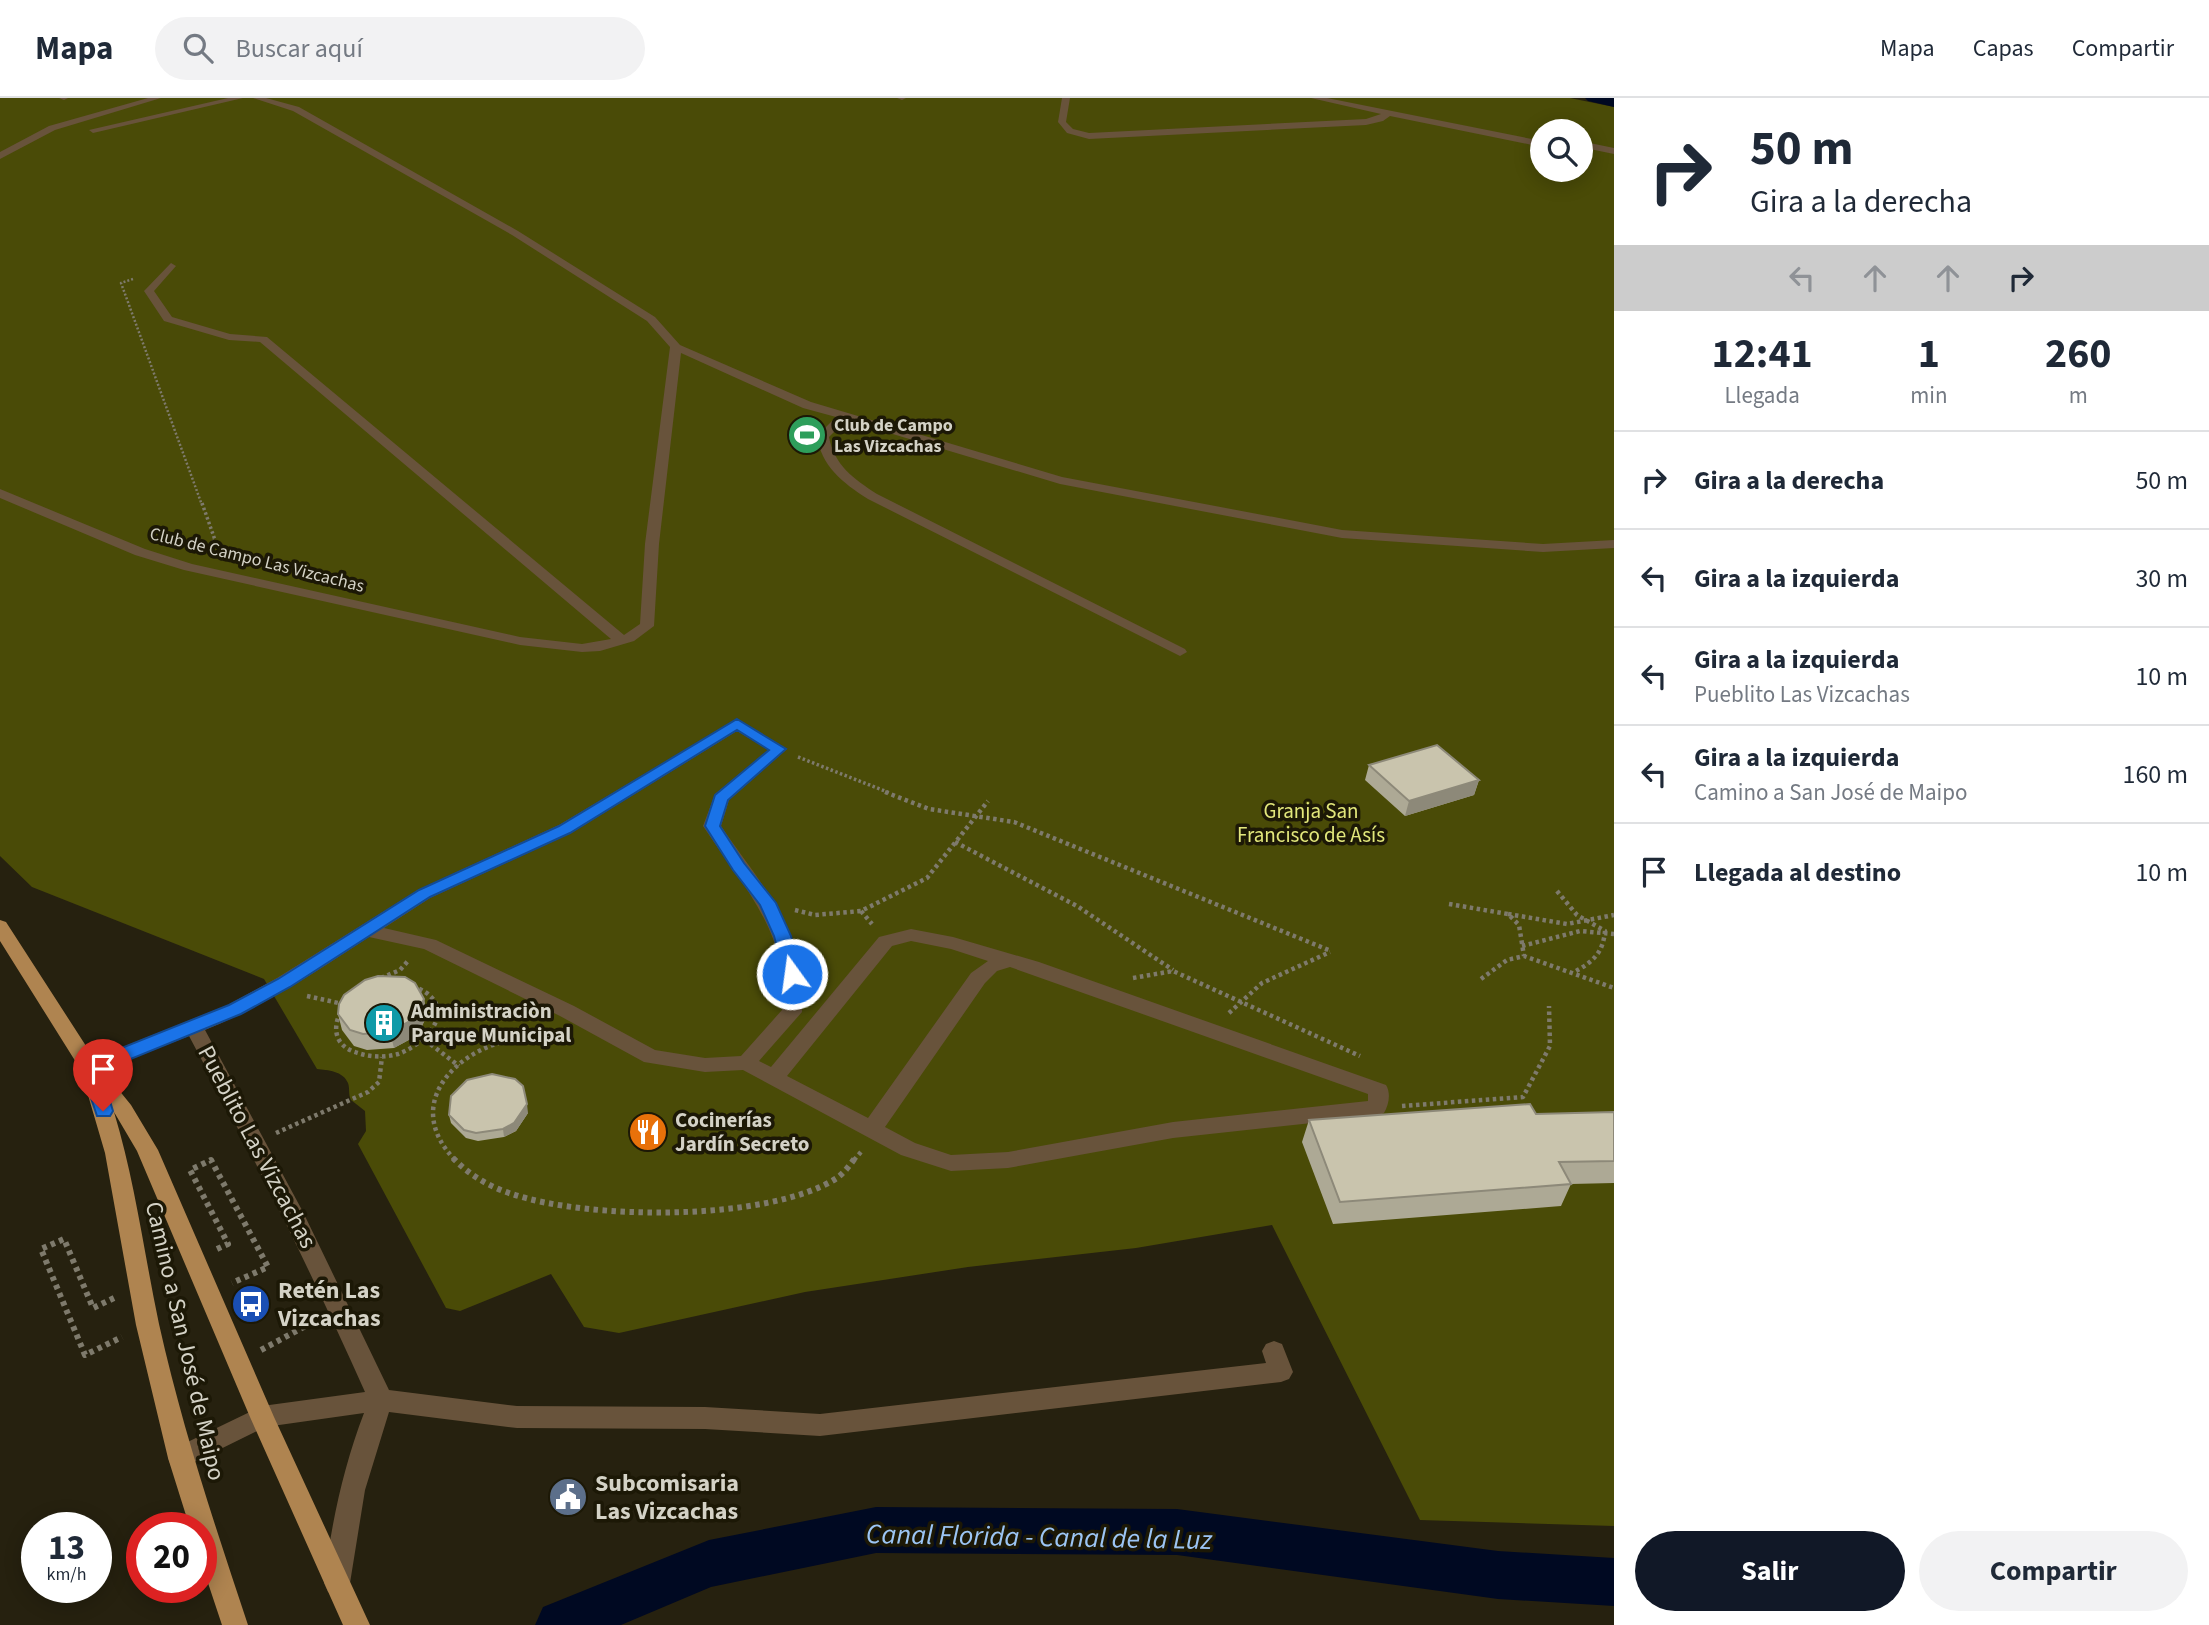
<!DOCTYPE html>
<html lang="es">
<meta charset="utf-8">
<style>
:root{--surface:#fff;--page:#f2f2f3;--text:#1f2937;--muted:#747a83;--line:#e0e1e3;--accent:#111827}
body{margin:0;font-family:"Source Sans 3",sans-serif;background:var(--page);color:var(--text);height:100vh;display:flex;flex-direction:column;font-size:26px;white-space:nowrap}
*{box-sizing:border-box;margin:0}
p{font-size:23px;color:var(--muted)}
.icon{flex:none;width:38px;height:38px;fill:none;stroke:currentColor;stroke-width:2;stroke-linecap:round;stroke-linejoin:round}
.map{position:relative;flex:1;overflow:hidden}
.side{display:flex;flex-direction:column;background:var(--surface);width:595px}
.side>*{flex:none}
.banner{background:#fff;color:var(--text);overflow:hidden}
.fabs{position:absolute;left:1530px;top:21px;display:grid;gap:14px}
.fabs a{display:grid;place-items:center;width:63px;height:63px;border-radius:50%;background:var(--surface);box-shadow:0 4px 18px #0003;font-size:35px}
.speed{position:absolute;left:21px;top:1414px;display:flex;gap:14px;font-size:35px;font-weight:700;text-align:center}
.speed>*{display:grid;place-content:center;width:91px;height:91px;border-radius:50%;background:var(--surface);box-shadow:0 4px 18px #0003;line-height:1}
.speed small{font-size:18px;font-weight:400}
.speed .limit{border:10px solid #d22;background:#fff;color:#111}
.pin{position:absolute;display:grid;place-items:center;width:60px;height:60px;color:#fff;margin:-72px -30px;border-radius:50% 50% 50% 0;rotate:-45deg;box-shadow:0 0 7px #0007}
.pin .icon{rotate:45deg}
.me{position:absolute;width:77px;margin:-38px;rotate:346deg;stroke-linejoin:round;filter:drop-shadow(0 0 5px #0008)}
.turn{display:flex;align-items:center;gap:24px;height:147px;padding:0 21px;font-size:32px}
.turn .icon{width:91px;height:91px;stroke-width:2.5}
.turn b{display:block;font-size:49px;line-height:60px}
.lanes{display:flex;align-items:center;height:66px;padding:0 21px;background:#0003;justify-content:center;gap:35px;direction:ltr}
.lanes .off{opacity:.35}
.eta{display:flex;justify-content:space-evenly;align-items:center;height:119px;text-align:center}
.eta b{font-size:42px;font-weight:700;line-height:49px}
.cta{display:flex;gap:14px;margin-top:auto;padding:14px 21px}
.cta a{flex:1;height:80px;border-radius:42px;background:var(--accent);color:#fff;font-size:28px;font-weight:700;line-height:80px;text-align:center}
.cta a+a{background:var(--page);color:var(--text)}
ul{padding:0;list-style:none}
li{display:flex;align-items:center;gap:21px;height:98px;padding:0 21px;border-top:2px solid var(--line)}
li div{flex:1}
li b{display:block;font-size:26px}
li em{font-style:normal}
header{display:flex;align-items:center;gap:42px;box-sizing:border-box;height:98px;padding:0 35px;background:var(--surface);border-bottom:2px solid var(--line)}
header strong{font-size:33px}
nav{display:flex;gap:38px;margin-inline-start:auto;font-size:24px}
.search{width:490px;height:63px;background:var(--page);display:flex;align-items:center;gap:18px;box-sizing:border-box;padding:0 24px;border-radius:38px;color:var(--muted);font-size:26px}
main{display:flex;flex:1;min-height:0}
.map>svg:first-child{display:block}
.green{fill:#4a4b07;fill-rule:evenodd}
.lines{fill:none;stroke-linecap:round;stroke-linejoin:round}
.canal{fill:#000922;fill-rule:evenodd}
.path-far3{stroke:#7e7a6c;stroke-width:2.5;stroke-dasharray:2 2;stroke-linecap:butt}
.path-far2{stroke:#7e7a6c;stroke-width:3.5;stroke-dasharray:2.5 2.5;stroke-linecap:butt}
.path-far1{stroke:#7e7a6c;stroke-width:4.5;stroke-dasharray:3.5 3.5;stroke-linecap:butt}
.path{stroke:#7e7a6c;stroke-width:6;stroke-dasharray:4.5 4.5;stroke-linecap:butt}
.minor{fill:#68533b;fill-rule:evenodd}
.major{fill:#af8450;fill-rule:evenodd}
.wall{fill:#ada995}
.shaded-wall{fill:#8d8979}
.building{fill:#c9c4ad;stroke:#8d8979;stroke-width:2}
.route{fill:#1a73e8;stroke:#114b97;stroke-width:2}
.labels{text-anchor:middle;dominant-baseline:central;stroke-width:7;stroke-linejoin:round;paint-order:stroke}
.far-poi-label{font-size:18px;font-weight:bold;fill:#d4d2c6;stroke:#1c1806;text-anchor:start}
.far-street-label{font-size:18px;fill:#d4d2c6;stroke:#1c1806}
.park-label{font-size:21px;fill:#e2e77b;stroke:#1c1806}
.poi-label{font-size:21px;font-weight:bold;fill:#d4d2c6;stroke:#1c1806;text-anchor:start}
.near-street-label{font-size:24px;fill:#d4d2c6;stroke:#1c1806}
.near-poi-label{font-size:24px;font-weight:bold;fill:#d4d2c6;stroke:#1c1806;text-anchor:start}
.near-water-label{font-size:28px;font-style:italic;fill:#9cc5f4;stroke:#1c1806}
</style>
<header>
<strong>Mapa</strong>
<div class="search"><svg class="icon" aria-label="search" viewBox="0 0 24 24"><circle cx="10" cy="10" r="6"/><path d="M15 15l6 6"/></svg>Buscar aquí</div>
<nav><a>Mapa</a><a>Capas</a><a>Compartir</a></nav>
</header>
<main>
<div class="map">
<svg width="1614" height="1527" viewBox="0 0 1614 1527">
<rect width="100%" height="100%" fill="#26210f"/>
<path class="green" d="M 0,0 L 1570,0 L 1614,9 L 1614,1428 L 1420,1422 L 1272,1127 L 1136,1150 L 968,1169 L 805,1194 L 619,1235 L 584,1229 L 551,1176 L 460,1213 L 446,1210 L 358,1046 L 366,1033 L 365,1013 L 351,1002 C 348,996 350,990 348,985 C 343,973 328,972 317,971 L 264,881 L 32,789 L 0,758 ZM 1542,33 L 1580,33 L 1580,72 L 1542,72 Z"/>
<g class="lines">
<path class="canal" d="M 1585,0 L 1614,0 L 1614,9 L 1588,3 Z
M 876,1409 L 1177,1411 L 1498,1453 L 1614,1460 L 1614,1508 L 1498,1501 L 1177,1457 L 876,1455 L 711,1489 L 621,1527 L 535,1527 L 543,1509 L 709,1442 Z"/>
<path class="path-far3" d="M 133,181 L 121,185 L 202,407"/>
<path class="path-far2" d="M 202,405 L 215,442 L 203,454
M 798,659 L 890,695"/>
<path class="path-far1" d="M 885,694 L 929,711 L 1014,724 L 1331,853
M 955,744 L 1077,808 L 1173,872
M 1557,793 L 1577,817 L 1605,833 C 1603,855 1593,864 1574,874
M 1449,806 L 1508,816 L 1519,827 L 1524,858
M 795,812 L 815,817 L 861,813 L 927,780 L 988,703
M 861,813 L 872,826
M 1508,816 L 1567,826 L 1614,817
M 1522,848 L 1580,833 L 1614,836
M 381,880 L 400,872 L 408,863
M 1133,880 L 1173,873 L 1360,958
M 1481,881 L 1507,862 L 1524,858 L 1614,890
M 399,885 C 407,888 418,889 425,894 C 457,915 422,948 398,956 C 384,960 368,959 355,954 C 324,944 336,909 357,896 C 370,888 385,886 399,885 Z
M 307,898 L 343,906
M 1229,915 L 1262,885 L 1330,854
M 425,942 L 459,968
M 1402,1008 L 1523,999 L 1550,948 L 1549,908
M 276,1035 L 368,994 L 379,984 L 382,959
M 455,1062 C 404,1009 450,956 509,942 C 527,937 545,938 563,940
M 854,1062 L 861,1054"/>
<path class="path" d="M 453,1060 C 469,1077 490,1089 512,1096 C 589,1122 768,1124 837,1080 C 844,1075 850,1067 855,1060
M 217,1151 L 228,1146 L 190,1072 L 211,1062 L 268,1169 L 232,1185
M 114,1200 L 93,1210 L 64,1141 L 41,1151 L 85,1257 L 122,1239
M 261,1252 L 315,1223"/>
<path class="minor" d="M 59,0 L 68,0 L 64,2 Z
M 148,0 L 161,0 L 55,32 L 0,61 L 0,54 L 49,28 Z
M 228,0 L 243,0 L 93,35 L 89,32 Z
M 253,0 L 266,0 L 299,9 L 518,133 L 655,219 L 680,247 L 811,304 L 1062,379 L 1342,432 L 1543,446 L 1614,442 L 1614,450 L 1543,454 L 1342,440 L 1060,386 L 846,322 L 829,339 C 834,367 854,381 877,396 L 1185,551 L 1187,554 L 1180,558 L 868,401 C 843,385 821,368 817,338 L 836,319 L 803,310 L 681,255 L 659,446 L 654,528 L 634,543 L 600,553 L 582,554 L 520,547 L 184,472 L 135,457 L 0,400 L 0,391 L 145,451 L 192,466 L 520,539 L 582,546 L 611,541 L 260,244 L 229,242 L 164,223 L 144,193 L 171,165 L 176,168 L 154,193 L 172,219 L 230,236 L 267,239 L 624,537 L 640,526 L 645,446 L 670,249 L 647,223 L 512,137 L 293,13 Z
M 897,0 L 906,0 L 902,2 Z
M 1062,0 L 1070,0 L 1066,24 L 1073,31 L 1089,35 L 1366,21 L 1381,16 L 1311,0 L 1327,0 L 1542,43 L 1542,49 L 1390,18 L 1383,23 L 1366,27 L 1089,41 L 1067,35 L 1058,24 Z
M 1580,43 L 1614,50 L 1614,56 L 1580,49 Z
M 737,621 L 787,651 L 729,702 L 721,728 C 752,775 793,817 801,876 C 803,888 802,902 802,914 L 759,963 L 771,969 L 879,839 L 911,831 L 953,839 L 1039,864 L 1386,987 C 1391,995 1389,1007 1384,1015 L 1377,1018 L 1173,1040 L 1008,1070 L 951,1073 L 901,1057 L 743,972 L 705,974 L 644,964 L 560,918 L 424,851 L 369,839 C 316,874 264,908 205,932 L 303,1114 L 389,1292 L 517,1308 L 705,1309 L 820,1316 L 1266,1265 L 1262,1253 L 1266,1246 L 1274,1243 L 1282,1246 L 1293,1274 L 1289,1281 L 1281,1284 L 820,1338 L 705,1331 L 517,1330 L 389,1314 L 365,1392 L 350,1485 L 346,1494 L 337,1498 L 328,1494 L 324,1485 C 331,1427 343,1370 364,1315 L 265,1329 L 180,1371 L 171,1368 L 168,1360 L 171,1352 L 262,1308 L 365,1294 C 311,1173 252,1055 189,938 L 90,977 L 83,975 L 80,970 L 83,965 L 228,907 L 277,880 L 418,792 L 559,727 ZM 737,633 L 769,652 L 715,696 L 703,728 C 734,775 773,817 782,874 C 784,886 782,900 782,912 L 741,958 L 705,960 L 655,952 L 574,908 L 436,842 L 384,830 L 430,800 L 571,735 ZM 911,843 L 951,851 L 988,863 L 971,875 L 868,1020 L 787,978 L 892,848 ZM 1010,869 L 1368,996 L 1368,1003 L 1173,1024 L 1008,1054 L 951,1057 L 915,1045 L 885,1029 L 985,885 L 997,873 Z"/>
<path class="major" d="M 0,822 L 6,824 L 97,965 L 131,1007 L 158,1052 L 274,1319 L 370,1527 L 343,1527 L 250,1319 L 137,1053 L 114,1014 C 135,1083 144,1155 159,1226 C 182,1329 215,1428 248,1527 L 222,1527 L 201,1464 L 201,1430 L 190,1430 L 168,1360 L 136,1227 L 105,1055 L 83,980 L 84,977 L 0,843 Z"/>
</g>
<path class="wall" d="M 1369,667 L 1479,682 L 1474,697 L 1405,718 L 1365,682 Z
M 424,901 L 427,917 L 418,937 L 394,950 L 367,952 L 354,948 L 342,932 L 338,916 Z
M 1614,1014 L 1614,1085 L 1571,1086 L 1561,1108 L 1333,1126 L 1302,1044 L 1309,1022 Z
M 528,1015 L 516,1033 L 504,1039 L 478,1043 L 466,1040 L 451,1025 L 449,1017 Z"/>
<path class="shaded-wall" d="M 1479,682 L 1474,697 L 1405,718 L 1409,703 Z
M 424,901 L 427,917 L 418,937 L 394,950 L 390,934 Z
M 527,1006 L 528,1015 L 516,1033 L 504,1039 L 503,1031 Z"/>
<path class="building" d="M 1437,647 L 1479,682 L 1409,703 L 1369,667 Z
M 378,878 L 405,879 L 415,885 L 424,901 L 414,921 L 390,934 L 363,936 L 350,932 L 338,916 L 339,906 L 344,897 L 365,882 Z
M 492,976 L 515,981 L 523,988 L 527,1006 L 514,1025 L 503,1031 L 476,1035 L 464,1032 L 449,1017 L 451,998 L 467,982 Z
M 1530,1006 L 1536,1016 L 1614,1014 L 1614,1063 L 1559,1064 L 1571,1086 L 1340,1104 L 1309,1022 Z"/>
<path class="route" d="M 737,621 L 786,651 L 728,702 L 720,728 L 744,765 L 776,805 L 791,838 L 800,876 L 798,880 L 785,880 L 774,838 L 760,807 L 733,772 L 705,728 L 715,697 L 769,652 L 737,632 L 570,735 L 430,799 L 290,889 L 241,916 L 101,973 L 113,1013 L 110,1018 L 97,1018 L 81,970 L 84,965 L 229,907 L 278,881 L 419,792 L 559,728 Z"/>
<defs>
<symbol id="stadium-disc" viewBox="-11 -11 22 22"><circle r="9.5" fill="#2e9e5b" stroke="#1c1806"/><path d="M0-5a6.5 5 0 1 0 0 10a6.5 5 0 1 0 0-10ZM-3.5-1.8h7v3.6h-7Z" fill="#fff"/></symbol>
<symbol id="building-disc" viewBox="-11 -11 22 22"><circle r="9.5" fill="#0f9aa8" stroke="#1c1806"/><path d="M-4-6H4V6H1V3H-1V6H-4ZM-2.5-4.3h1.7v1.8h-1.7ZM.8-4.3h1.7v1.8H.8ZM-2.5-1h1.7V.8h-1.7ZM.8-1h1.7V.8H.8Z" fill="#fff"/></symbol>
<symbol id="restaurant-disc" viewBox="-11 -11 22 22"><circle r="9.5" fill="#e8710a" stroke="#1c1806"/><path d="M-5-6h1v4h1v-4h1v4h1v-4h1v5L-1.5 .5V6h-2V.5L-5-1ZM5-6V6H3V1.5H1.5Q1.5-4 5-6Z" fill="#fff"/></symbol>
<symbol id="bus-disc" viewBox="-11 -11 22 22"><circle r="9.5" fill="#1a4fb4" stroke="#1c1806"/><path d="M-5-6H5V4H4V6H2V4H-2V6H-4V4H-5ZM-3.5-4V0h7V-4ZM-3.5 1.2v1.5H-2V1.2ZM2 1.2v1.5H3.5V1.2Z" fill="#fff"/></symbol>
<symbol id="civic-disc" viewBox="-11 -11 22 22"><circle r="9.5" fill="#5c6f8a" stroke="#1c1806"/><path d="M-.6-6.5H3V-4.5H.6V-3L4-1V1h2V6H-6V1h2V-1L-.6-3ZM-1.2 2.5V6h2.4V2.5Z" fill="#fff"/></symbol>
</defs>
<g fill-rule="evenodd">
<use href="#stadium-disc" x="785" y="315" width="44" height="44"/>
<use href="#building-disc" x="362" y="903" width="44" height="44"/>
<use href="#restaurant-disc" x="626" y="1012" width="44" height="44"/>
<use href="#bus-disc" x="229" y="1184" width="44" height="44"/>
<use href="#civic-disc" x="546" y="1377" width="44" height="44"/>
</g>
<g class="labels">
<g class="far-poi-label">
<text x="834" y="327">Club de Campo<tspan x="834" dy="21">Las Vizcachas</tspan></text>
</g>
<g class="far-street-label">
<text transform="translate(257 462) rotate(14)">Club de Campo Las Vizcachas</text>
</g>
<g class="park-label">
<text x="1311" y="713">Granja San<tspan x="1311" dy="24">Francisco de Asís</tspan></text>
</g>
<g class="poi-label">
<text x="411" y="913">Administraciòn<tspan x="411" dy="24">Parque Municipal</tspan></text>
<text x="675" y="1022">Cocinerías<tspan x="675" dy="24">Jardín Secreto</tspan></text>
</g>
<g class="near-street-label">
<text transform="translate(257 1049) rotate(62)">Pueblito Las Vizcachas</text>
<text transform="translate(185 1243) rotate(77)">Camino a San José de Maipo</text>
</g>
<g class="near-poi-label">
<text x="278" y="1192">Retén Las<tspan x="278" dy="28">Vizcachas</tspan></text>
<text x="595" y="1385">Subcomisaria<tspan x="595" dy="28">Las Vizcachas</tspan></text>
</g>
<g class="near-water-label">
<text transform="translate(1039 1439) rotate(1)">Canal Florida - Canal de la Luz</text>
</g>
</g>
</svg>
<div class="fabs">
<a><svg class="icon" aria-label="search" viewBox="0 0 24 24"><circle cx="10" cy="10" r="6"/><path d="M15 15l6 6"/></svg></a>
</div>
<div class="speed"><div>13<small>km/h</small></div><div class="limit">20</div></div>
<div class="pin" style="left:103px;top:1013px;background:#d93025"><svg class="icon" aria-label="arrive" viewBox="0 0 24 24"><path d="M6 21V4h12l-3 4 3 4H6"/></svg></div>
<svg class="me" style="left:792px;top:876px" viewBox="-20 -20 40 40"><circle r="17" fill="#1a73e8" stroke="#fff" stroke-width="3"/><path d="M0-11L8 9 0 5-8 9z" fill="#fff"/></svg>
</div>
<section class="side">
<div class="banner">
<div class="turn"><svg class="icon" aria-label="right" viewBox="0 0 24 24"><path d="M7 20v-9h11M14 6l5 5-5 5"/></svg><div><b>50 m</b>Gira a la derecha</div></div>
<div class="lanes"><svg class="icon off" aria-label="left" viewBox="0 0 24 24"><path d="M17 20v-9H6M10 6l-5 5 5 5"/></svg><svg class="icon off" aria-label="ahead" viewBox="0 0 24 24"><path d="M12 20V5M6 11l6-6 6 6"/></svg><svg class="icon off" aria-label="ahead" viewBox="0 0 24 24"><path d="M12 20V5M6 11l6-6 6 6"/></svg><svg class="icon" aria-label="right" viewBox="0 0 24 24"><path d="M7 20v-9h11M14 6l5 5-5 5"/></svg></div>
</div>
<div class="eta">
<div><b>12:41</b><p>Llegada</p></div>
<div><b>1</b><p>min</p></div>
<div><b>260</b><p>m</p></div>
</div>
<ul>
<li><svg class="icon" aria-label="right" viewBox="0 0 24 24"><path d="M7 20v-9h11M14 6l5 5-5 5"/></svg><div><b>Gira a la derecha</b></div><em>50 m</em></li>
<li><svg class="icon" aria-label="left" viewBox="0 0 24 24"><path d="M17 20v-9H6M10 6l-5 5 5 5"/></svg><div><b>Gira a la izquierda</b></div><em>30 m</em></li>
<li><svg class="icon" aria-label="left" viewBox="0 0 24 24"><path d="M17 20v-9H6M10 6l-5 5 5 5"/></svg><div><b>Gira a la izquierda</b><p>Pueblito Las Vizcachas</p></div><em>10 m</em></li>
<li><svg class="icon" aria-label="left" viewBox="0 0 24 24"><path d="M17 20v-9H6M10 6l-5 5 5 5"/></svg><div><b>Gira a la izquierda</b><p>Camino a San José de Maipo</p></div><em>160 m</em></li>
<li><svg class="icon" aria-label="arrive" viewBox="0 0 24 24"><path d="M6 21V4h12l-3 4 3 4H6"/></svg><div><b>Llegada al destino</b></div><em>10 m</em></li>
</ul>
<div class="cta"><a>Salir</a><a>Compartir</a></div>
</section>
</main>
